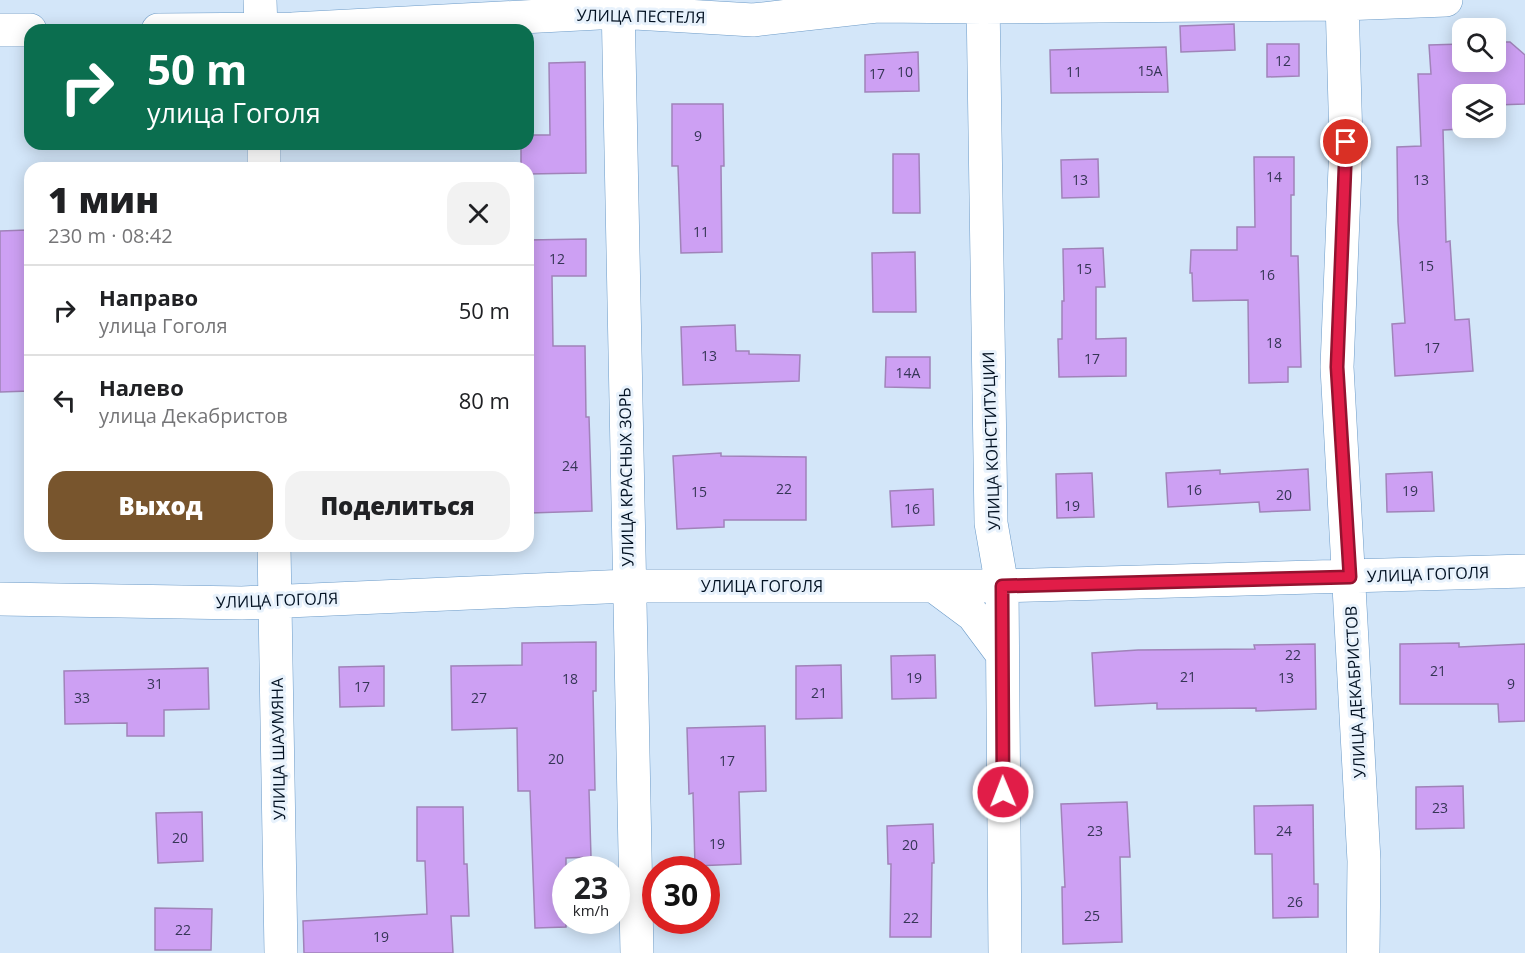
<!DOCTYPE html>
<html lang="ru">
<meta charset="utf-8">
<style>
:root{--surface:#fff;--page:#f2f2f2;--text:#202124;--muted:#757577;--line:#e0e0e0;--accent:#78552d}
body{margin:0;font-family:"Open Sans",sans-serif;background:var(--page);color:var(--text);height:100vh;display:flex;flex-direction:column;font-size:22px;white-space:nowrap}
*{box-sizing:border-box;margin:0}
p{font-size:20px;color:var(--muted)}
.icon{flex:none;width:33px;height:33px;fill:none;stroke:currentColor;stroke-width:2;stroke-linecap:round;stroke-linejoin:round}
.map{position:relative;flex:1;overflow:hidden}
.sheet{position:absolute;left:24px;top:162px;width:510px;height:390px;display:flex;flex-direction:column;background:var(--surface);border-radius:18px;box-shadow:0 3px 15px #0003}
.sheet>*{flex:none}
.guide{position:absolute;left:24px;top:24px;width:510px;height:126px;border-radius:18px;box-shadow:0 3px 15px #0003;background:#0b6e4f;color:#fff;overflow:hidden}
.tools{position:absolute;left:1452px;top:18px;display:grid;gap:12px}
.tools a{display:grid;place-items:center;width:54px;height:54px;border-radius:12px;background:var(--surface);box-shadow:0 3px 15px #0003;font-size:30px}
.speed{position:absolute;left:552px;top:856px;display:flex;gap:12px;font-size:30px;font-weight:700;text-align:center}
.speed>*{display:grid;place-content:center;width:78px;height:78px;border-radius:50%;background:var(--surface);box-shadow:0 3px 15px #0003;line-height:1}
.speed small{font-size:15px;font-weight:400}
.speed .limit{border:9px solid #d22;background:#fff;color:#111}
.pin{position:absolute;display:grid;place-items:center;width:51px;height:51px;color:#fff;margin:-26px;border:3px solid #fff;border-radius:50%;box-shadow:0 2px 6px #0007}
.me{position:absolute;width:66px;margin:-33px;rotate:359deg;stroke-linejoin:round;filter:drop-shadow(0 0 4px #0008)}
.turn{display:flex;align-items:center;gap:21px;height:126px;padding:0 24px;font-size:27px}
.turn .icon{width:78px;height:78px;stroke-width:2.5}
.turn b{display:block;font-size:42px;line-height:51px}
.round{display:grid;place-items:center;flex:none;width:63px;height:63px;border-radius:18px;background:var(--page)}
.headline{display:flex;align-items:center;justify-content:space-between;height:102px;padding:0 24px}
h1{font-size:36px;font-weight:800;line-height:45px}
.action{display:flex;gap:12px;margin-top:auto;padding:12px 24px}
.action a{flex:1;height:69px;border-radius:18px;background:var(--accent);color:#fff;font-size:24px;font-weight:800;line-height:69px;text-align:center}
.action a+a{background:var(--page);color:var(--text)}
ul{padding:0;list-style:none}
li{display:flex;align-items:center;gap:18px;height:90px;padding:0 24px;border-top:2px solid var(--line)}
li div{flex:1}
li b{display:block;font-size:22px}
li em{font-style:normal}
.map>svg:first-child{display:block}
.building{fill:#cda0f3;stroke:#a083b9;stroke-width:1.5}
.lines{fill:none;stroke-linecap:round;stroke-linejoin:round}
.minor-casing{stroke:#6c9bc8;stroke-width:34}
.minor{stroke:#fff;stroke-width:33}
.route-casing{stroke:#92132f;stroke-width:15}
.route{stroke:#e11d48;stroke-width:10}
.labels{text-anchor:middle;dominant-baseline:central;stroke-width:6;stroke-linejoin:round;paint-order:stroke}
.number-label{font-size:14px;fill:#353556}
.street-label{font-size:16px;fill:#021122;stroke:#e8f2fc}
</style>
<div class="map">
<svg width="1525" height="953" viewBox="0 0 1525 953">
<rect width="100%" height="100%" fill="#d3e6f9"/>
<path class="building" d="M 1234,24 L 1235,50 L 1181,52 L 1180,26 Z
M 1496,42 L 1510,42 L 1525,55 L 1525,104 L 1496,105 L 1496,94 L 1462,94 L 1463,129 L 1443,130 L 1446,242 L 1450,241 L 1455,320 L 1469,319 L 1473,371 L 1395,376 L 1392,324 L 1405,323 L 1398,222 L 1397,147 L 1421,146 L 1418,74 L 1431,74 L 1429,45 L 1462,44 L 1462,62 L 1496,62 Z
M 1267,44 L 1299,44 L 1299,76 L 1267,77 Z
M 1166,47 L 1168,92 L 1051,93 L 1050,50 Z
M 918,52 L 919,91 L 865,92 L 865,55 Z
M 585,62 L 586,173 L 528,174 L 528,168 L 521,168 L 521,144 L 528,144 L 528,135 L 550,135 L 549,63 Z
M 672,104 L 723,104 L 724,166 L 721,166 L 722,252 L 681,253 L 678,166 L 672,166 Z
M 893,154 L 919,154 L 920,213 L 893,213 Z
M 1254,157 L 1294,157 L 1294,195 L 1291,195 L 1291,256 L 1298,256 L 1301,367 L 1288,367 L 1288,382 L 1249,383 L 1248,300 L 1193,301 L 1192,273 L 1190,273 L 1191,250 L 1237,250 L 1237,227 L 1255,227 Z
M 1098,159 L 1099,197 L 1062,198 L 1061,160 Z
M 27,230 L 30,315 L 30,391 L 0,392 L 0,231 Z
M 586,239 L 586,276 L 552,276 L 553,346 L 585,346 L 586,417 L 589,417 L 592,511 L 530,513 L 528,447 L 528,240 Z
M 1103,248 L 1105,287 L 1096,287 L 1096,339 L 1126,338 L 1126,376 L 1059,377 L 1058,339 L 1062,339 L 1062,301 L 1064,301 L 1063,249 Z
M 915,252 L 916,312 L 873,312 L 872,253 Z
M 735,325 L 736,351 L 749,351 L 749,354 L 800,355 L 799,381 L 683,385 L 681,327 Z
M 886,357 L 930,357 L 930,388 L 885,387 Z
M 721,453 L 721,456 L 806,457 L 806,520 L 724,520 L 724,527 L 677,529 L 673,456 Z
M 1308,469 L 1310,510 L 1260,512 L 1259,502 L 1168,507 L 1166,473 L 1220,470 L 1220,474 Z
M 1432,472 L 1434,511 L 1387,512 L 1386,474 Z
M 1092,473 L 1094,517 L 1057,518 L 1056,474 Z
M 933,489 L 934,525 L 892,527 L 890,491 Z
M 596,642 L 596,691 L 593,691 L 595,790 L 589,790 L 591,857 L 566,858 L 566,927 L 535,928 L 530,791 L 518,791 L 517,728 L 452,730 L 451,666 L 522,665 L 522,643 Z
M 1459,643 L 1459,647 L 1525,644 L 1525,721 L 1499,722 L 1498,704 L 1400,704 L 1400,644 Z
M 1315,644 L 1316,709 L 1256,711 L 1256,708 L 1157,709 L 1157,703 L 1095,706 L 1092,653 L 1138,650 L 1255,649 L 1254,645 Z
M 935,655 L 936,698 L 892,699 L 891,656 Z
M 841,665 L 842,718 L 796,719 L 796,666 Z
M 384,666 L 384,706 L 340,707 L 339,667 Z
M 208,668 L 209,709 L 164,710 L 164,736 L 127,736 L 127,723 L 65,724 L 64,671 Z
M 765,726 L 766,791 L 739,792 L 741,864 L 695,866 L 693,793 L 689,794 L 687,728 Z
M 1463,786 L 1464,828 L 1416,829 L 1416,787 Z
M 1127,802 L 1130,857 L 1120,857 L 1122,942 L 1063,944 L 1062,887 L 1065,887 L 1061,804 Z
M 1313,805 L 1314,884 L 1318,884 L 1318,917 L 1273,918 L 1272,854 L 1255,854 L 1254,806 Z
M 417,807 L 463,807 L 464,864 L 467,864 L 469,916 L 451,916 L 453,953 L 304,953 L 303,921 L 427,914 L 425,861 L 417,861 Z
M 202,812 L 203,861 L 158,863 L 156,813 Z
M 933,824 L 934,863 L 932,863 L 931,937 L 890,937 L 891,864 L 888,864 L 887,826 Z
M 155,908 L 212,909 L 211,950 L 155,950 Z"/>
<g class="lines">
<defs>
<path id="minor" d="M 260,0 L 261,30
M 618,0 L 637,953
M 983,0 L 991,523 L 1002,586 L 1005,953
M 1342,0 L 1346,142 L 1337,367 L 1364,861 L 1363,953
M 0,30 L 30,30
M 158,30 L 292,29 L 618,12 L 753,20 L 877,6 L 983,7 L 1342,4 L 1446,0
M 264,144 L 264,168
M 274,546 L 281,953
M 934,586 L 973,615 L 1002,654
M 0,599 L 242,603 L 628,586 L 1002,586 L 1525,571"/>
</defs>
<use href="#minor" class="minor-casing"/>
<use href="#minor" class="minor"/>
</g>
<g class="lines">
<defs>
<path id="route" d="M 1003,792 L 1002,586 L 1350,577 L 1337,367 L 1346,142"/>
</defs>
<use href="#route" class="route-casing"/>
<use href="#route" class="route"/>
</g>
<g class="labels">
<g class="number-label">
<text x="1283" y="60">12</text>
<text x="1150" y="70">15А</text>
<text x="905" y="71">10</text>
<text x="1074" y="71">11</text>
<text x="877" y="73">17</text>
<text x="698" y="135">9</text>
<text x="1274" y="176">14</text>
<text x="1080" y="179">13</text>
<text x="1421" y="179">13</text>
<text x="701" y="231">11</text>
<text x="557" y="258">12</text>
<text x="1426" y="265">15</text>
<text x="1084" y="268">15</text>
<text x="1267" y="274">16</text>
<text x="1274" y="342">18</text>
<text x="1432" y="347">17</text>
<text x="709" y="355">13</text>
<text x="1092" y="358">17</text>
<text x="908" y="372">14А</text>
<text x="570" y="465">24</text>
<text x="784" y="488">22</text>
<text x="1194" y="489">16</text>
<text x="1410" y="490">19</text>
<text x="699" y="491">15</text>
<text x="1284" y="494">20</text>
<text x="1072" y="505">19</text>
<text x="912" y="508">16</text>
<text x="1293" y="654">22</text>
<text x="1438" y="670">21</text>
<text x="1188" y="676">21</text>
<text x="914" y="677">19</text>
<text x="1286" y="677">13</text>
<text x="570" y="678">18</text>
<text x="155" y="683">31</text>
<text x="1511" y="683">9</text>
<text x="362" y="686">17</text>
<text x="819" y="692">21</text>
<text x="82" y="697">33</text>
<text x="479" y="697">27</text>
<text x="556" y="758">20</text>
<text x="727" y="760">17</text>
<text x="1440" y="807">23</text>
<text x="1095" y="830">23</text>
<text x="1284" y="830">24</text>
<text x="180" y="837">20</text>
<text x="717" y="843">19</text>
<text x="910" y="844">20</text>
<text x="1295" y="901">26</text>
<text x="1092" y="915">25</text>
<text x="911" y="917">22</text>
<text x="183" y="929">22</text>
<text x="381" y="936">19</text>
</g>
<g class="street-label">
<text transform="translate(641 16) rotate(1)">УЛИЦА ПЕСТЕЛЯ</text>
<text transform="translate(991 441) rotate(-92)">УЛИЦА КОНСТИТУЦИИ</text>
<text transform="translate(626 477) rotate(-91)">УЛИЦА КРАСНЫХ ЗОРЬ</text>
<text transform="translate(1428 574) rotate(-2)">УЛИЦА ГОГОЛЯ</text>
<text x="762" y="586">УЛИЦА ГОГОЛЯ</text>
<text transform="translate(277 600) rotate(-2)">УЛИЦА ГОГОЛЯ</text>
<text transform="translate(1355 692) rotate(-93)">УЛИЦА ДЕКАБРИСТОВ</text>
<text transform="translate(278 749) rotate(-91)">УЛИЦА ШАУМЯНА</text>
</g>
</g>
</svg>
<div class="tools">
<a><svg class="icon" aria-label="search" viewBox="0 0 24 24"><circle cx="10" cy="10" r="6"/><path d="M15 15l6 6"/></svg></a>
<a><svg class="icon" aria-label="layers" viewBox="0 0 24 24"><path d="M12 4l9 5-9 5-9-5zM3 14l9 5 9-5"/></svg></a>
</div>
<div class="speed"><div>23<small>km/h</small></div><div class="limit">30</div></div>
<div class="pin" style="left:1346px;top:142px;background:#d93025"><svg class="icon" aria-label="arrive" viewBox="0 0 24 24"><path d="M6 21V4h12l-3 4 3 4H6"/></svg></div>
<svg class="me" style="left:1003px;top:792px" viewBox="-20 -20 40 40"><circle r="17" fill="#e11d48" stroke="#fff" stroke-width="3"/><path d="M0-11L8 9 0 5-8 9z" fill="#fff"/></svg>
<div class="guide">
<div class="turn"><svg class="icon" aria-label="right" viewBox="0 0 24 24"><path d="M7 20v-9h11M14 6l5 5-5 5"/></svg><div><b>50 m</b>улица Гоголя</div></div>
</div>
<section class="sheet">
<div class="headline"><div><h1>1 мин</h1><p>230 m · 08:42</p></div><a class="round"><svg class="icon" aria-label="close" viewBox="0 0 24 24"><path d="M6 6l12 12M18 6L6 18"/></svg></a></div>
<ul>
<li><svg class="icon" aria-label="right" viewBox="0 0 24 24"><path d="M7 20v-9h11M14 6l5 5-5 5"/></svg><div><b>Направо</b><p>улица Гоголя</p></div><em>50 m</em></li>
<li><svg class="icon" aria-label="left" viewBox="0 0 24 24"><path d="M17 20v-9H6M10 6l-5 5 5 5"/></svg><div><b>Налево</b><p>улица Декабристов</p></div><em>80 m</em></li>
</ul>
<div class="action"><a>Выход</a><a>Поделиться</a></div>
</section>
</div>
